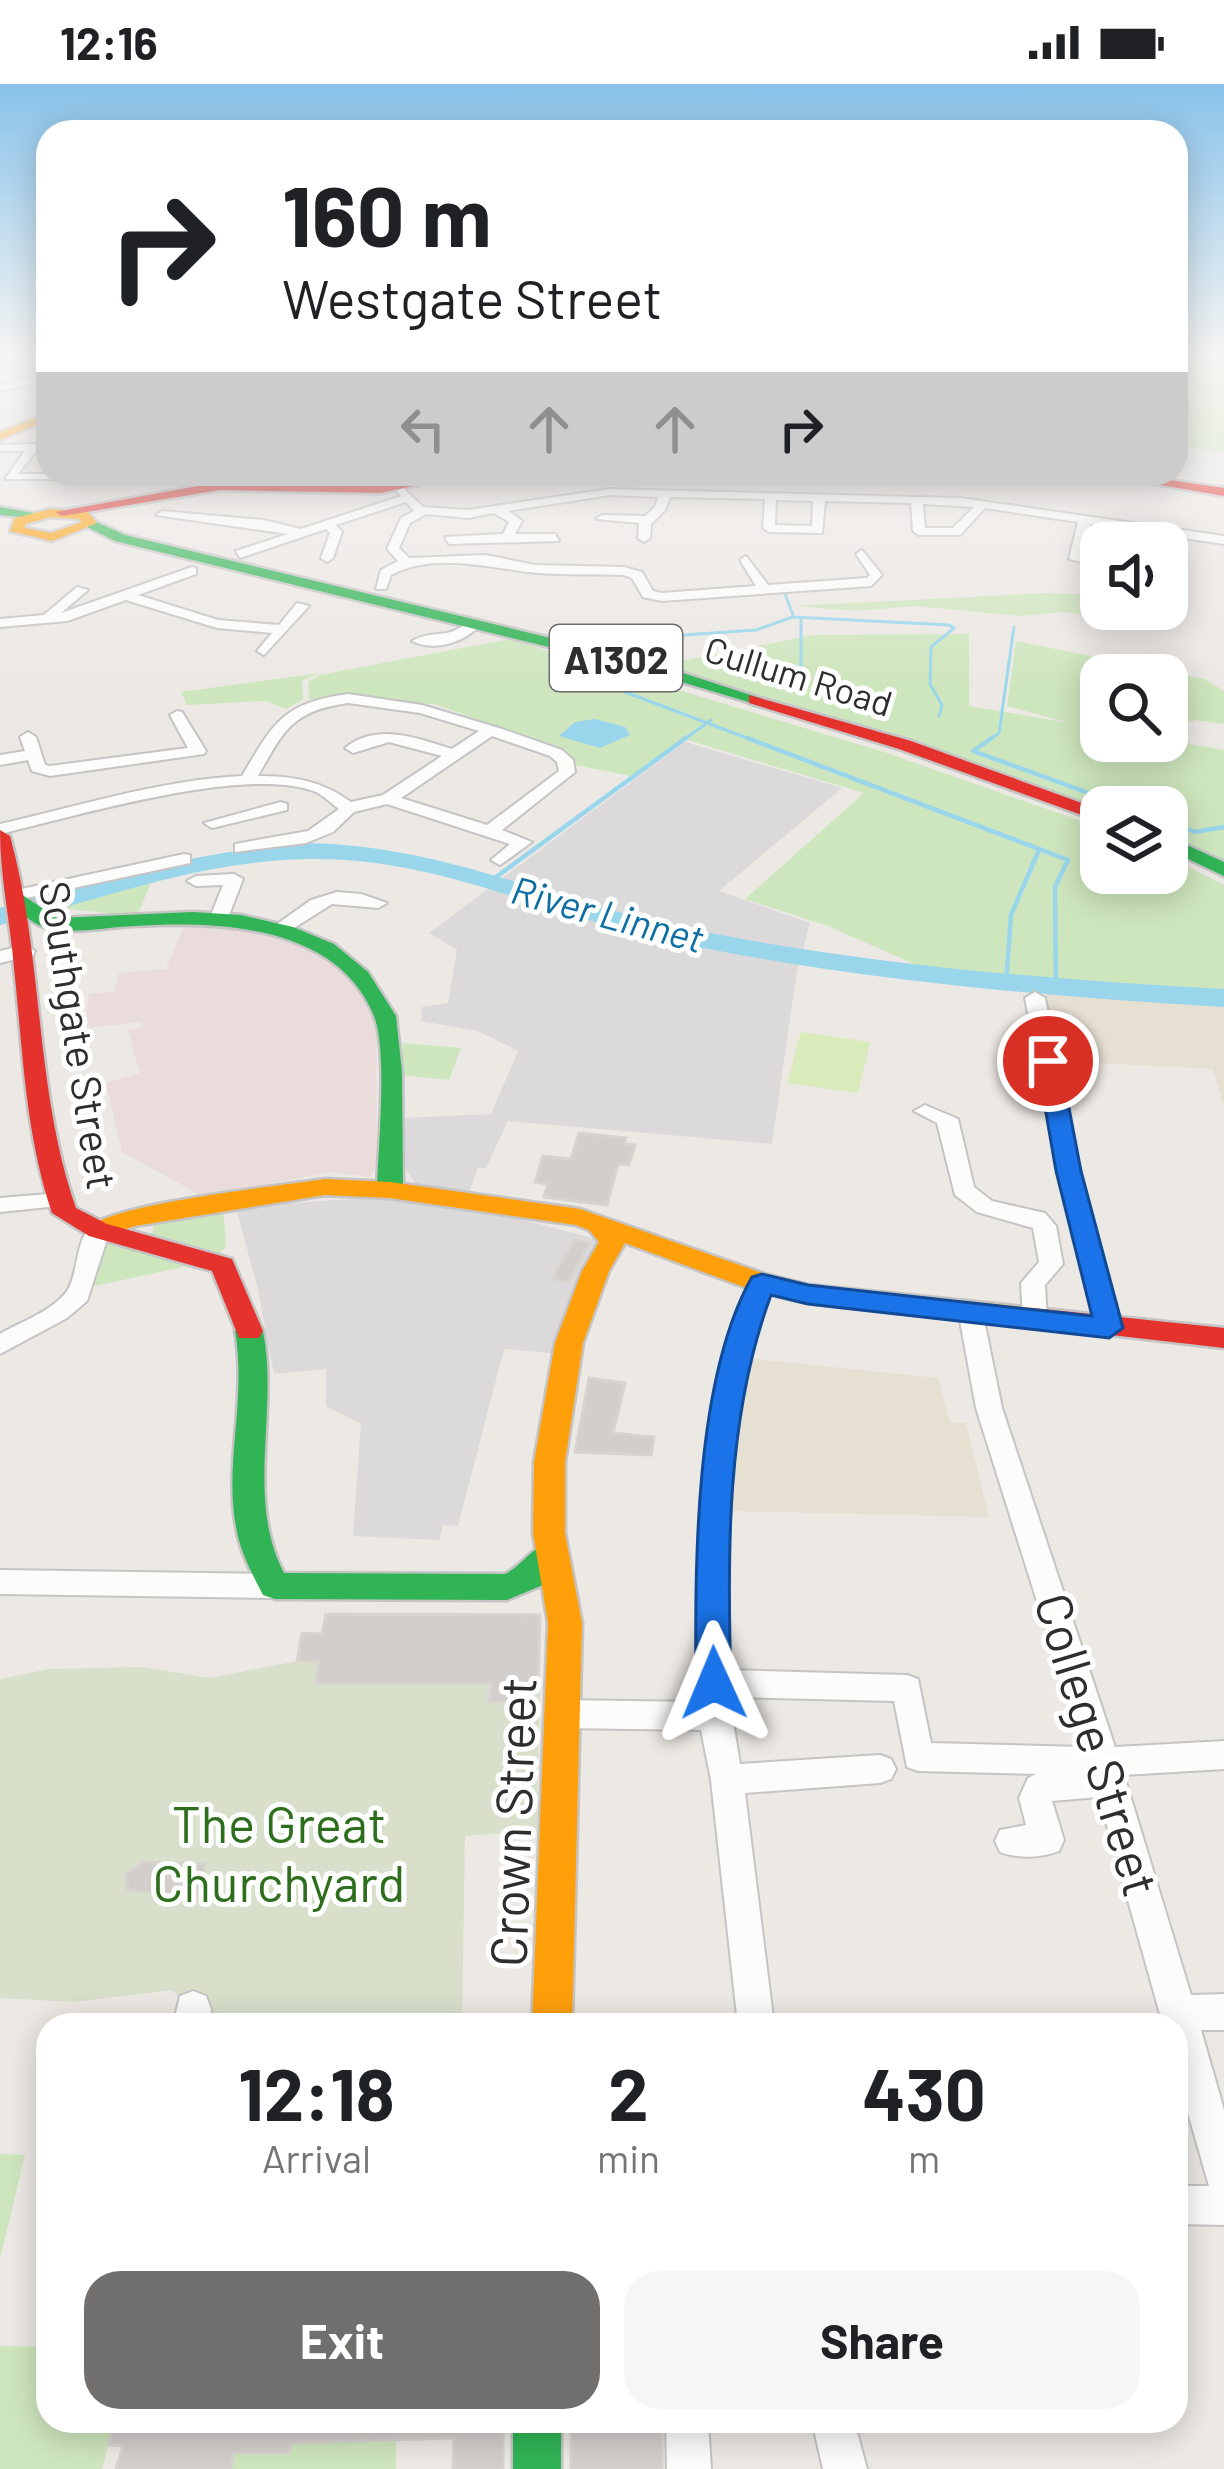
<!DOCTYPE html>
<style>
:root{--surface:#fff;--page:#f6f6f6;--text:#202124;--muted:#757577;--accent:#706f6e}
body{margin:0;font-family:Barlow,sans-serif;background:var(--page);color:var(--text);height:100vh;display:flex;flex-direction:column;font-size:45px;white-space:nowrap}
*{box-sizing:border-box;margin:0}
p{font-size:39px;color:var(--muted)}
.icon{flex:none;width:66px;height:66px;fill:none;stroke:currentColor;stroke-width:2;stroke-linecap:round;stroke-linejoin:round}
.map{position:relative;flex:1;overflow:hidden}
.details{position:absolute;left:36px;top:1929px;width:1152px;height:420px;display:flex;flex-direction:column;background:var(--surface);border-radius:36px;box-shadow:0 6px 30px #0003}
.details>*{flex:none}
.guide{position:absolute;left:36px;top:36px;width:1152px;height:366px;border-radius:36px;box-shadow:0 6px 30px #0003;background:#fff;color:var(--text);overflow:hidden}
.fabs{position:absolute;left:1080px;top:438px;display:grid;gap:24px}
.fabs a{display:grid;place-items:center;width:108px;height:108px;border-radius:24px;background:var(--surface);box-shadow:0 6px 30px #0003;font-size:60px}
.pin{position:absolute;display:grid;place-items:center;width:102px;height:102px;color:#fff;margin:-51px;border:6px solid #fff;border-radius:50%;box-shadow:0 3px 12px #0007}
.me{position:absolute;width:132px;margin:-66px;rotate:359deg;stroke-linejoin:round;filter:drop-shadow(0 0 9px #0008)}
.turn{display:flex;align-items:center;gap:42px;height:252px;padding:0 48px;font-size:54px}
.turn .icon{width:156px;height:156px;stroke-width:2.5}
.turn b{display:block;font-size:84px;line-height:102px}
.lanes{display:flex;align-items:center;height:114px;padding:0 48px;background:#0003;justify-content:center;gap:60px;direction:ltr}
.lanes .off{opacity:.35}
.eta{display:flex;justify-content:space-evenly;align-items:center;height:204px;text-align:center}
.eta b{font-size:72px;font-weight:700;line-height:84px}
.button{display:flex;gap:24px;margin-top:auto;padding:24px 48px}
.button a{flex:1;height:138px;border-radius:36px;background:var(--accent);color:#fff;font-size:48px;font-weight:700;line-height:138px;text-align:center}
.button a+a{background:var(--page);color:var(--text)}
.status{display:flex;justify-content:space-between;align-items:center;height:84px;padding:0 60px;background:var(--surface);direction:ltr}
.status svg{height:33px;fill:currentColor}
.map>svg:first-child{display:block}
.industrial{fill:#dcd9db}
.education{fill:#e6e0d3}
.medical{fill:#e9dcdb}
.green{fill:#cee6be}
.cemetery{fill:#d8e0cc}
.pitch{fill:#d9eabb}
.water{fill:#99d6ec}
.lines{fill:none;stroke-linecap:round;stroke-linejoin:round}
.stream-far1{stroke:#99d6ec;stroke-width:3}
.stream{stroke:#99d6ec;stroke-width:4.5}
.river{fill:#99d6ec;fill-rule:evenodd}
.building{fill:#d1cecb;stroke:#d7d4d0;stroke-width:3}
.street-casing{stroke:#c5c4c5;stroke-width:4}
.fast-casing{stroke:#c5c4c5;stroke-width:5}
.slow-casing{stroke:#c5c4c5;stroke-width:5}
.jam-casing{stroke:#c5c4c5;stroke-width:5}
.street{fill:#fcfcfb;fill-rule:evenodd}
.fast{fill:#30b455;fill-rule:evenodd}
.slow{fill:#ff9f0a;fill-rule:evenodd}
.jam{fill:#e5322d;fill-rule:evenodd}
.route{fill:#1a73e8;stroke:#114b97;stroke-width:3}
.labels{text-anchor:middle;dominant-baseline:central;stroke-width:10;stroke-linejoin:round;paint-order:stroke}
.far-street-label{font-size:36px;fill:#2e2e2e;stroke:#fff}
.shield{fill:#fff;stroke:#6d6d6d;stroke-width:3}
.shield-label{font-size:39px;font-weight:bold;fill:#2e2e2e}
.far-water-label{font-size:39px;font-style:italic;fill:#0d6fa3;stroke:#fff}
.street-label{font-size:42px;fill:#2e2e2e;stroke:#fff}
.near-street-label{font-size:51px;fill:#2e2e2e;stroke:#fff}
.near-park-label{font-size:51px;fill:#2c6e1b;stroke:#fff}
</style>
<div class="status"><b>12:16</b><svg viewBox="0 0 49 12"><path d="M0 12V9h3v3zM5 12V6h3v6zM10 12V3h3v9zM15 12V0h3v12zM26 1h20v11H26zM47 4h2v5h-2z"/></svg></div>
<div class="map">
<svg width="1224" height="2385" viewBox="0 0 1224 2385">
<rect width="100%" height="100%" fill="#ece8e4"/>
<path class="industrial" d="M 685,658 L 842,704 L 719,807 L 810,839 L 797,887 L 772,1060 L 508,1037 L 486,1084 L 478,1084 L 468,1110 L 417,1103 L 400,1075 L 401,1034 L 491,1030 L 518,967 L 478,947 L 421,937 L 422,923 L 448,919 L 457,866 L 429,849 Z
M 393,1112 L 493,1128 L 600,1156 L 561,1270 L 504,1265 L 458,1442 L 443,1441 L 439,1456 L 353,1452 L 361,1340 L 326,1322 L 326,1285 L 274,1290 L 258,1206 L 236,1123 Z"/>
<path class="education" d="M 1045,901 L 1224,909 L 1224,1022 L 1213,985 L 1055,977 Z
M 744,1274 L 938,1294 L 950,1338 L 966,1339 L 989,1433 L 730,1427 Z"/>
<path class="medical" d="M 184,842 L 271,850 L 320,867 L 364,910 L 376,938 L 377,1083 L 369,1093 L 333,1088 L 202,1112 L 122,1068 L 106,999 L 140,989 L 128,946 L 142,943 L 141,938 L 85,944 L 89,910 L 114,908 L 119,889 L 166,885 Z"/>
<path class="green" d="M 1176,270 L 1224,270 L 1224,368 L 1176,362 Z
M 1045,509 L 1101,511 L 1101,525 L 1109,534 L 1063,528 L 1020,532 L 915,522 L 856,527 L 795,522 Z
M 969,550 L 969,622 L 1069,639 L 1007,622 L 1016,557 L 1204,595 L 1224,607 L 1224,640 L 1195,636 L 1167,645 L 1167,591 L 1101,591 L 1101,657 L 1167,656 L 1224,666 L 1224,777 L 1167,751 L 1167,723 L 1101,723 L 1101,728 L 657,582 L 813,551 Z
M 509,555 L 884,668 L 1101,744 L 1101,789 L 1167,789 L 1167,772 L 1224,801 L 1224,910 L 925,885 L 828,842 L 745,815 L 864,709 L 684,655 L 631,692 L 575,681 L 568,668 L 434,620 L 309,615 L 308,598 L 320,591 Z
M 319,589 L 302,597 L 303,615 L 286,625 L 266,617 L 187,621 L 181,608 Z
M 153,794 L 137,832 L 68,825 L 65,815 Z
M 402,959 L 461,964 L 449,996 L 401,991 Z
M 223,1123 L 226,1162 L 220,1169 L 152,1150 L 154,1141 Z
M 103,1158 L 111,1159 L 197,1180 L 90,1203 Z
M 0,2070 L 25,2071 L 0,2175 Z
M 0,2262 L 48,2263 L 48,2337 L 115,2337 L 102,2385 L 0,2385 Z
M 396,2356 L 396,2385 L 231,2385 L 234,2369 L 289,2369 L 291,2359 Z"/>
<path class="cemetery" d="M 297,1577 L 319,1577 L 317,1599 L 491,1599 L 490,1618 L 521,1617 L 522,1600 L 540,1600 L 537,1746 L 465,1752 L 462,1941 L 209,1941 L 172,1906 L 73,1918 L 0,1914 L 0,1595 L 49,1585 L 141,1583 L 211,1594 Z"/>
<path class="pitch" d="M 801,948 L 870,958 L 858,1009 L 787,999 Z"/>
<path class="water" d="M 595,635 L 625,643 L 630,651 L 600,664 L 559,652 L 575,638 Z"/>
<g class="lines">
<path class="stream-far1" d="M 784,507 L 793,531
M 801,535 L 801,584
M 682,657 L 711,636
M 755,657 L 625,608 L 631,589 L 680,559 L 684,551 L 756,546 L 793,533 L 949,541 L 954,544 L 931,563 L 930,600 L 942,621 L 939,632
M 987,657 L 999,649 L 1014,543"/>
<path class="stream" d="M 747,654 L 1068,776 L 1055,803 L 1056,905
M 992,654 L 973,667 L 1127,723
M 1167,737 L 1195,748 L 1224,743
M 492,796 L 686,654
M 1006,900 L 1011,831 L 1038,768"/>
<path class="river" d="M 308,759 C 440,762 537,811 662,839 C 846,879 1037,895 1224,905 L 1224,923 C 1037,912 848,895 664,856 C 544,830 435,773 311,775 C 202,776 103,815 0,841 L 0,824 C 101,793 202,767 308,759 Z"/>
</g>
<path class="building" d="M 579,1049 L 626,1054 L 624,1060 L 635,1061 L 629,1081 L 618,1080 L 607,1121 L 544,1113 L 548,1100 L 535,1098 L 543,1072 L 571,1075 Z
M 574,1156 L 589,1159 L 569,1198 L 553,1195 Z
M 589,1294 L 625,1299 L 613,1349 L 654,1353 L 651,1371 L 575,1368 Z
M 326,1530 L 540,1531 L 538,1600 L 522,1600 L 521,1617 L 489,1618 L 491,1599 L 316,1599 L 319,1577 L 297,1577 L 302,1549 L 322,1550 Z
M 142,1778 L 205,1780 L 198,1812 L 128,1806 L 126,1791 Z
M 114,2337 L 503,2337 L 503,2385 L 453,2385 L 454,2354 L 291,2359 L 289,2369 L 234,2369 L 231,2385 L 116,2385 L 123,2362 L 109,2361 Z
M 571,2337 L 662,2337 L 662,2385 L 571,2385 Z"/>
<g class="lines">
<defs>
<path id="street" d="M 48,290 L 48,296 L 0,307 L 0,301 Z
M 40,360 L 44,365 L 37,366 L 18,390 L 80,390 L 83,395 L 5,395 L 25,367 L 0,367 L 0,361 Z
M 403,404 L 423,423 L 468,426 L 610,405 L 960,414 L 1224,452 L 1224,460 L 1090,440 L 1082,472 L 1101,475 L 1101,483 L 1069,475 L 1078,438 L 985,424 L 960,451 L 919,451 L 913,447 L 911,419 L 825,417 L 822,449 L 769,448 L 763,444 L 765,415 L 670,413 L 665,426 L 651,440 L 650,454 L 644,458 L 638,454 L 639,439 L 596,435 L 602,431 L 645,432 L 655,423 L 658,413 L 610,411 L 508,427 L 522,437 L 515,450 L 555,450 L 559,457 L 449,460 L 445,453 L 503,450 L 509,438 L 494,429 L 468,434 L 426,430 L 410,439 L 399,464 L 409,474 L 486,471 L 535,481 L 624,483 L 642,488 L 653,507 L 662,509 L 756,502 L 740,476 L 746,472 L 768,501 L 867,494 L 870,491 L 856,470 L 862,466 L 882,491 L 871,502 L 662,517 L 643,513 L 632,494 L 623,491 C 595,490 566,491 538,489 C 490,485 437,467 391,491 L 386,505 L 376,505 L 381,486 L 398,477 L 387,465 L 401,434 L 414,427 L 406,418 L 336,441 L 342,448 L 333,474 L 327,478 L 321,474 L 330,449 L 326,445 L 240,474 L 236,467 L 288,450 L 156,431 L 162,427 L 263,436 L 301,445 L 401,412 L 397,407 ZM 776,416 L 813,417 L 812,442 L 775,441 ZM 923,420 L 974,423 L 953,444 L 925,444 Z
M 192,483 L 196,484 L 196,490 L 138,511 L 218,536 L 279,541 L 297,519 L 309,522 L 264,571 L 257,567 L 272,549 L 217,544 L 126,516 L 67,537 L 0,543 L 0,535 L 44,531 L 77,503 L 88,506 L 61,529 Z
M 472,535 L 484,538 C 466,557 437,569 412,557 C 436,544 446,558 472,535 Z
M 348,610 L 422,621 L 502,645 L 562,666 L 573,676 L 575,688 L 502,746 L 532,758 L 500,781 L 491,776 L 510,760 L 387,720 L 354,728 L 333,748 L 306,759 L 235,768 L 235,760 L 308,747 L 339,725 C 332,720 324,712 316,708 C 247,680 74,733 0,750 L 0,740 C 80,722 160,696 242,692 C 274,638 283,619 348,610 ZM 348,619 L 420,629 L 479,647 L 452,665 C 417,654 377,638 345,664 L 353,669 L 389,658 L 442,672 L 383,711 L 351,718 C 322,697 294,692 258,692 C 284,646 292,627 348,619 ZM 492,652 L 550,672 L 557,678 L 559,687 L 487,741 L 401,714 Z
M 177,627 L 182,628 L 206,667 L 204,670 L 50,692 L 32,687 L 28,676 L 0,681 L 0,671 L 25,667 L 20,653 L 28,648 L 36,653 L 45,681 L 50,682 L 188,664 L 170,631 Z
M 281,718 L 287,720 L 287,726 L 212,744 L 204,739 Z
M 184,770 L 190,771 L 190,779 L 17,816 L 8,811 L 17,806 Z
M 234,790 L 243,795 L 227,836 L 224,840 L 212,840 L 209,836 L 223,801 L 196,802 L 187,797 L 196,792 Z
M 337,808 L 361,810 L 387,819 L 378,824 L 332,820 L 289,847 L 282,849 L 273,843 L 311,816 Z
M 26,861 L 35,867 L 33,871 L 0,879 L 0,867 Z
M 1035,908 L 1045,914 L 1080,1087 L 1121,1244 L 1109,1253 L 1097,1244 L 1058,1087 L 1025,914 Z
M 925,1021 L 958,1035 L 974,1103 L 992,1117 L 1045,1129 L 1056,1142 L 1063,1180 L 1045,1201 L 1047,1236 L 1044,1242 L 1035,1245 L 1023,1236 L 1021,1199 L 1039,1178 L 1033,1144 L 977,1128 L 955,1111 L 937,1039 L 914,1027 Z
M 60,1109 L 71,1116 L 68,1121 L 0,1128 L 0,1114 Z
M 98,1138 L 110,1146 L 87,1217 L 67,1234 L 0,1270 L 0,1250 C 20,1238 53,1227 67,1207 C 80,1188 74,1148 98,1138 Z
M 762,1191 L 774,1199 C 766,1219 756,1240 751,1260 C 726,1365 726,1479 728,1586 L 907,1591 L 918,1595 L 931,1659 L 1083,1663 L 976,1324 L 959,1231 L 971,1222 L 983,1231 L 1002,1324 L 1115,1663 L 1224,1657 L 1224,1685 L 1124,1691 L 1191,1911 L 1224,1910 L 1224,1946 L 1201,1946 L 1224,2026 L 1224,2141 L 1176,2140 L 1176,2102 L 1209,2102 L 1176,1987 L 1176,1941 L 1163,1941 L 1099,1713 L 1052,1717 L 1064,1756 L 1059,1767 C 1041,1774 1018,1775 1000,1768 L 995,1757 L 1000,1746 L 1026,1741 L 1019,1714 L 1028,1694 L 1036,1690 L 918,1687 L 907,1683 L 894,1617 L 729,1613 L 740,1680 L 880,1671 L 891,1675 L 896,1685 L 891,1695 L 880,1699 L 745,1709 L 774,1941 L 738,1941 L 711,1696 L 701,1646 L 562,1644 L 551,1640 L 546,1630 L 551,1620 L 562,1616 L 698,1618 C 697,1498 694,1339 739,1227 C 744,1213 747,1195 762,1191 Z
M 0,1486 L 275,1490 L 285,1494 L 289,1502 L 285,1510 L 275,1514 L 0,1510 Z
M 193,1907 L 206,1912 L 211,1925 L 209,1941 L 173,1941 L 180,1912 Z
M 666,2337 L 708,2337 L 711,2385 L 667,2385 Z
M 812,2337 L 854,2337 L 867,2385 L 823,2385 Z"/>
<path id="fast" d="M 0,423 L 45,431 L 38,435 L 0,431 Z
M 90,435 L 125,451 L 646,577 L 763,615 L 755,620 L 635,584 L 115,457 L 85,442 Z
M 1167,752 L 1224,778 L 1224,792 L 1167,765 Z
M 18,808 L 57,834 L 193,828 L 241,831 L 293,843 L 334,860 L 368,888 L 396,932 L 402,988 L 403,1106 L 399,1112 L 381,1112 L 377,1106 C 378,1064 388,968 374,932 C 337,840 217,837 134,842 C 108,843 76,850 51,845 C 33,842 20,828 8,814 Z
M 249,1237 L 263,1247 C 279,1327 245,1415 284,1489 L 505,1490 C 526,1480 537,1452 562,1461 L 567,1470 L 543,1501 L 507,1516 L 275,1515 L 263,1511 C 252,1489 240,1468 236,1443 C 224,1379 247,1315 235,1247 Z
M 513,2337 L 561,2337 L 561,2385 L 513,2385 Z"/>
<path id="slow" d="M 48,329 L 48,336 L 0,356 L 0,348 Z
M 50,425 L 88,428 L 97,439 L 52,457 L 10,447 L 15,434 ZM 50,433 L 79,435 L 82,438 L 51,449 L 25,444 L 26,440 Z
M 325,1095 L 390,1098 L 580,1125 L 768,1191 L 808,1201 L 1034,1224 L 1048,1234 L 1034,1244 L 808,1219 L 752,1206 L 625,1159 L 609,1187 L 583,1259 L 565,1378 L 565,1449 L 582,1539 L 572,1941 L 532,1941 L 548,1539 L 533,1449 L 534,1378 L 555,1259 L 582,1187 L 599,1158 L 589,1146 L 576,1141 L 390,1114 L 325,1111 L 135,1142 L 100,1154 L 87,1145 C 110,1119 282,1102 325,1095 Z"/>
<path id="jam" d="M 442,390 L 468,390 L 381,409 L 220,406 L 62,432 L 55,428 L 220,398 L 381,401 Z
M 1096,390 L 1128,390 L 1224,404 L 1224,412 Z
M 749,611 L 911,657 L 1101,726 L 1101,738 L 899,665 L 749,619 Z
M 0,746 L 10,752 C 44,874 34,1004 76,1124 L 107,1140 L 232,1175 L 263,1247 L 259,1254 L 239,1254 L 212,1187 L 89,1152 L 52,1129 C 25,1048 23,968 14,884 C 10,837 0,793 0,746 Z
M 1034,1224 L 1224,1244 L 1224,1264 L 1024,1241 L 1020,1234 L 1024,1227 Z"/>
</defs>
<use href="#street" class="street-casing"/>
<use href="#fast" class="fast-casing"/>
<use href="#slow" class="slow-casing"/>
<use href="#jam" class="jam-casing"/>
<use href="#street" class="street"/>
<use href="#fast" class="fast"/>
<use href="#slow" class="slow"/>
<use href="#jam" class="jam"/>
</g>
<linearGradient id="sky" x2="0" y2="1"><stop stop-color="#88c2ea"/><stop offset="0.45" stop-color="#f6f5f3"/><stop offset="1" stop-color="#f6f5f3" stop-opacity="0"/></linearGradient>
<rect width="1224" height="603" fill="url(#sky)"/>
<path class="route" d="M 1048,970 L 1060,977 L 1081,1087 L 1123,1244 L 1109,1254 L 808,1220 L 771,1211 C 726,1332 727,1471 731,1599 L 726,1609 L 714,1614 L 701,1609 L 696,1599 C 695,1483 694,1295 752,1193 L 762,1190 L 808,1201 L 1092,1232 L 1056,1087 L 1037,977 Z"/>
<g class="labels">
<g class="far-street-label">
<text transform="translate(799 591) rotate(17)">Cullum Road</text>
</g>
<rect class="shield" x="550" y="541" width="132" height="66" rx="9"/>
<g class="shield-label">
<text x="616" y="574">A1302</text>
</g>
<g class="far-water-label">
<text transform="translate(608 829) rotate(15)">River Linnet</text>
</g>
<g class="street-label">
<text transform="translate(80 951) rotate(81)">Southgate Street</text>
</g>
<g class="near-street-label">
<text transform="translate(1099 1660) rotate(73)">College Street</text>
<text transform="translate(511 1738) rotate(-88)">Crown Street</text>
</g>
<g class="near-park-label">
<text x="279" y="1738">The Great<tspan x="279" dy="59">Churchyard</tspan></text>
</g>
</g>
</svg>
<div class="fabs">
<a><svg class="icon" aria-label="sound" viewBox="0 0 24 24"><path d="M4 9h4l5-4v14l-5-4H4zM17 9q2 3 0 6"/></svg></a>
<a><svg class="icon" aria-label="search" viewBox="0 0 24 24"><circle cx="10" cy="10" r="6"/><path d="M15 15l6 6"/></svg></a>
<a><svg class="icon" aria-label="layers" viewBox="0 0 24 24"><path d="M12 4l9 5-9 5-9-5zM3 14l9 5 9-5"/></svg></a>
</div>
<div class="pin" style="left:1048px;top:977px;background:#d93025"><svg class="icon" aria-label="arrive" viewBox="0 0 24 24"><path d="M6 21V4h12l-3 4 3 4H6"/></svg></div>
<svg class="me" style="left:714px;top:1599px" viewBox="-20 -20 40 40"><path d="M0-17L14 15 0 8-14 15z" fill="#1a73e8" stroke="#fff" stroke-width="4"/></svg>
<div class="guide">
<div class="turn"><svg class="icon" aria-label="right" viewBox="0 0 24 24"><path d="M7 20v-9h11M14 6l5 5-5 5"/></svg><div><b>160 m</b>Westgate Street</div></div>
<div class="lanes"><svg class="icon off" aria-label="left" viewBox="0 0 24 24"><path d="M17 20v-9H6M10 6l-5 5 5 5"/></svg><svg class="icon off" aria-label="ahead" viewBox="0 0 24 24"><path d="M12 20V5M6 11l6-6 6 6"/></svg><svg class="icon off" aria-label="ahead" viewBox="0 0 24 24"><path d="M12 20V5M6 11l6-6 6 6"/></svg><svg class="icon" aria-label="right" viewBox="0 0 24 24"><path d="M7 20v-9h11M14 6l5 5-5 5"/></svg></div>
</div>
<section class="details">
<div class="eta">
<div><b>12:18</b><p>Arrival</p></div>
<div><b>2</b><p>min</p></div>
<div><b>430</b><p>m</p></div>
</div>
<div class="button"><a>Exit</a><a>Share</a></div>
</section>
</div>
